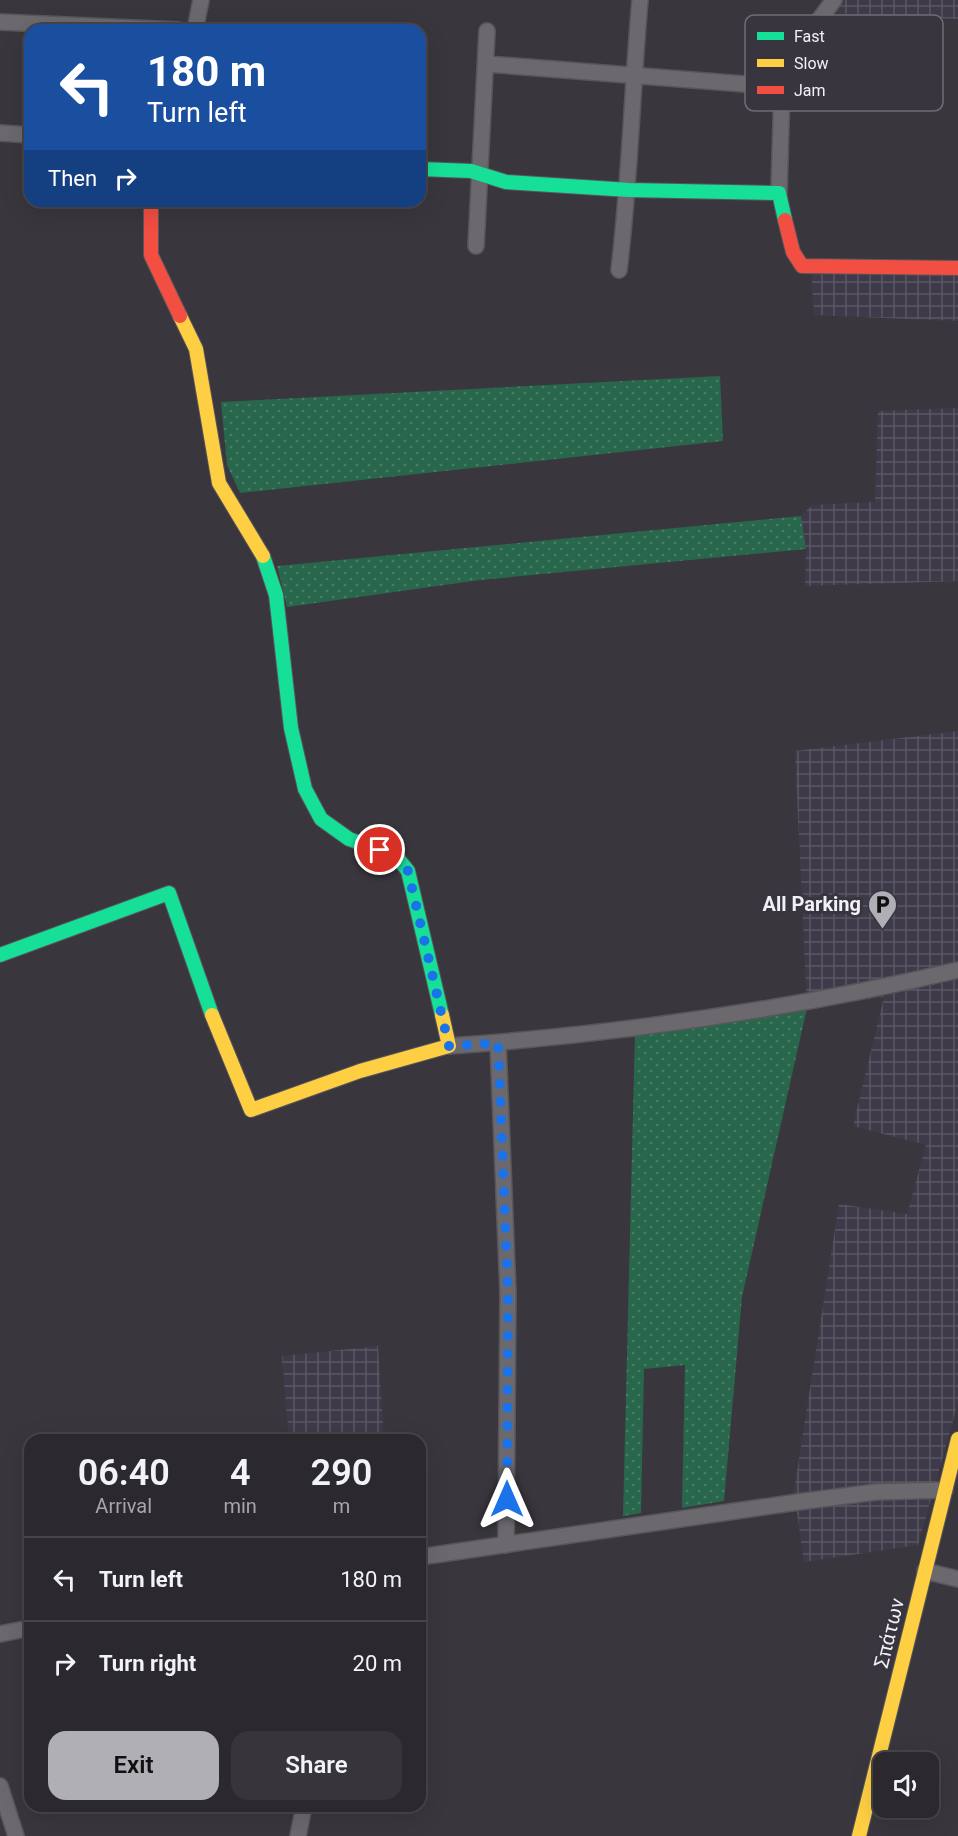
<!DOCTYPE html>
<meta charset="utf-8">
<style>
:root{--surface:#2b292e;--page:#37353a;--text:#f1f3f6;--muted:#a6a6aa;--line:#47454a;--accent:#b1afb6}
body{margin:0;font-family:Roboto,sans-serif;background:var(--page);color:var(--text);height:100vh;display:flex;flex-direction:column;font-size:22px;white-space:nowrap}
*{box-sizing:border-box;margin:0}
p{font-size:20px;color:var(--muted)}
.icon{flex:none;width:33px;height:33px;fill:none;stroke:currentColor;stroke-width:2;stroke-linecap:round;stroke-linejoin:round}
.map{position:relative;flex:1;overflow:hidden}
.panel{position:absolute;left:24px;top:1434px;width:402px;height:378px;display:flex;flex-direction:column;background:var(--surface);border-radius:18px;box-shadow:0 6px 24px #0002,0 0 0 2px var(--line)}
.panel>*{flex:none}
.top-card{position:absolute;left:24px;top:24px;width:402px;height:183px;border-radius:18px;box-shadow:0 6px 24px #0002,0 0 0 2px var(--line);background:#1a4fa0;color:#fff;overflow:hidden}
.controls{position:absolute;left:873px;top:1752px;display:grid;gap:12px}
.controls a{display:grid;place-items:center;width:66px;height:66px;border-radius:12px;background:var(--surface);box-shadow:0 6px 24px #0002,0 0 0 2px var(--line);font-size:30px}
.pin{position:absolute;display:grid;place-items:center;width:51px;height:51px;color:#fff;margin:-26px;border:3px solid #fff;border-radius:50%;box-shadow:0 2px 6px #0007}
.me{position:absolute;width:66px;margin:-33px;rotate:0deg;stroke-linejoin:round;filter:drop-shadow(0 0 4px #0008)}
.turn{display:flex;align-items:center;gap:21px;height:126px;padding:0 24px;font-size:27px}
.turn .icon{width:78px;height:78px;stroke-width:2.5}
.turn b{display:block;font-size:42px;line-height:51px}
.then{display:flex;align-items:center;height:57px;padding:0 24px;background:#0003;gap:12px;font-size:22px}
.eta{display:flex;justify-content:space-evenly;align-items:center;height:102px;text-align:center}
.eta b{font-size:36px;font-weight:600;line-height:42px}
.cta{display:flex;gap:12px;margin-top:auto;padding:12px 24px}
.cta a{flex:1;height:69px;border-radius:18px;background:var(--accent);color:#111;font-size:24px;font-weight:600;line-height:69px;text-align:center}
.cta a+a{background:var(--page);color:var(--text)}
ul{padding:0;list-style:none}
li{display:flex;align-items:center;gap:18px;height:84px;padding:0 24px;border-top:2px solid var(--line)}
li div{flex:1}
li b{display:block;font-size:22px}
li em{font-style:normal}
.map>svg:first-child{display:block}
.industrial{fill:url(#industrial-grid)}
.grass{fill:url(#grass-dots)}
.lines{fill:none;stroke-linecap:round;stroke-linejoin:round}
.street-casing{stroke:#58565b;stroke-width:18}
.fast-casing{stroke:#58565b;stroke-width:16}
.slow-casing{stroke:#58565b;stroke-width:16}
.jam-casing{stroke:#58565b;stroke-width:16}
.street{stroke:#6b696d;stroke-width:15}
.fast{stroke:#16e098;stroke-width:14}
.slow{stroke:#ffcf43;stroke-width:14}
.jam{stroke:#f24e42;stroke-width:14}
.route{stroke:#1a73e8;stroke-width:10;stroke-dasharray:0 18}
.labels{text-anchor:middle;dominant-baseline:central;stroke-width:6;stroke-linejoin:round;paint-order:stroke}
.poi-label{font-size:20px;font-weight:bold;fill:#f2f0f7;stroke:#38353f;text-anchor:end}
.street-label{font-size:20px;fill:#f2f0f7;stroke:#38353f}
.key{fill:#38353f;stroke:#706d76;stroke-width:1.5}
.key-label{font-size:16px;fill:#f2f0f7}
</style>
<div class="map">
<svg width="958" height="1836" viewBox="0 0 958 1836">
<defs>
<pattern id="industrial-grid" width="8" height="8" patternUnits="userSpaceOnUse" patternTransform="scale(1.5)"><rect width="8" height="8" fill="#3e3a49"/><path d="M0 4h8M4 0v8" fill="none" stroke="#5a5764"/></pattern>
<pattern id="grass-dots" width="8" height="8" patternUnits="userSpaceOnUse" patternTransform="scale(1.5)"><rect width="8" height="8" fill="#28674c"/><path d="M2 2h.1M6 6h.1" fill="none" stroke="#487d67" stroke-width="1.8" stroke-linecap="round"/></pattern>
</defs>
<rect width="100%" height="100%" fill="#39373d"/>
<path class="industrial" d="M 843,0 L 958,0 L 958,19 L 833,13 Z
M 811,269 L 958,274 L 958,321 L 814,315 Z
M 958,408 L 958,581 L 805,586 L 806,549 L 801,516 L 812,505 L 875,502 L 878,411 Z
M 958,731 L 958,1403 L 918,1545 L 804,1562 L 794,1491 L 839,1204 L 907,1214 L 926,1145 L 853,1126 L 884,997 L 807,1008 L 795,751 Z
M 378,1346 L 384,1440 L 289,1440 L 282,1356 Z"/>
<path class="grass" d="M 720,376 L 723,441 L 240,493 L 227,465 L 221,402 Z
M 801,516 L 806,549 L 480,580 L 287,607 L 277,566 Z
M 807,1008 L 742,1297 L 724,1501 L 682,1508 L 685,1365 L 644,1369 L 641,1513 L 623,1516 L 635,1033 Z"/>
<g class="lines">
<defs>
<path id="street" d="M 0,22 L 178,30
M 195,30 L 201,0
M 487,64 L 782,87
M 0,133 L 30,135
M 779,193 L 782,87 L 791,57 L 834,0
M 476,246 L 487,31
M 619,270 C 630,180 632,90 640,0
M 498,1043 L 508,1293 L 506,1545
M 449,1046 C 620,1034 792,1009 958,970
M 420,1557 L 798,1502 L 876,1492 L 945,1490
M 925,1571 L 958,1579
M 0,1634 L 30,1628
M 0,1786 L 16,1836
M 298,1836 L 304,1806"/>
<path id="fast" d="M 420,169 L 471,171 L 506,182 L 629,190 L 779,193 L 785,220
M 263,556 L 276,595 L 291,728 L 305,789 L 321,819 L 349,839 L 396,856 L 408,871 L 442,1015
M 0,955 L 169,893 L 212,1015"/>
<path id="slow" d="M 180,316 L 196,349 L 219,483 L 263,556
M 212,1015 L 251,1110 L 360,1071 L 449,1046 L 442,1015
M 859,1836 L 958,1439"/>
<path id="jam" d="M 151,201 L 151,255 L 180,316
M 785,220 L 793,252 L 802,266 L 958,268"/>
</defs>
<use href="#street" class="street-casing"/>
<use href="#fast" class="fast-casing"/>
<use href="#slow" class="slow-casing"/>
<use href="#jam" class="jam-casing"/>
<use href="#street" class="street"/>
<use href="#fast" class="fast"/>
<use href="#slow" class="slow"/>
<use href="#jam" class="jam"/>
</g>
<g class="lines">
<path class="route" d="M 380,850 L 396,856 L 408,871 L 449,1046 L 498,1043 L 508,1293 L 507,1499"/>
</g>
<defs>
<symbol id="parking-pin" viewBox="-11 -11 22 30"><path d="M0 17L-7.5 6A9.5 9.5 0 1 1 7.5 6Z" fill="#b1afb6" stroke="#38353f"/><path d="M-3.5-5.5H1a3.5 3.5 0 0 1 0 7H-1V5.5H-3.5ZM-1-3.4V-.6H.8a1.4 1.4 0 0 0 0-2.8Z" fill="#111"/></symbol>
</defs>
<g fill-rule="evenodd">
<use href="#parking-pin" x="866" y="888" width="33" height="45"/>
</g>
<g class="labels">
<g class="poi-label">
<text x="861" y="904">All Parking</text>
</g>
<g class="street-label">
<text transform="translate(889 1633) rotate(-76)">Σπάτων</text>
</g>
</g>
<rect x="745" y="15" width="198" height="96" rx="9" class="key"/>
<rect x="757" y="32" width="27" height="8" fill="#16e098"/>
<rect x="757" y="59" width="27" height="8" fill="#ffcf43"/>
<rect x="757" y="86" width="27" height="8" fill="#f24e42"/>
<g class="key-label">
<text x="794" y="42">Fast</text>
<text x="794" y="69">Slow</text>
<text x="794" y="96">Jam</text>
</g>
</svg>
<div class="controls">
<a><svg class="icon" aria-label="sound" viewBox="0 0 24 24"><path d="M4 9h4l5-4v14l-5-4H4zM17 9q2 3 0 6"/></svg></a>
</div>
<div class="pin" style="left:380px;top:850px;background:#d93025"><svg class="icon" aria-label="arrive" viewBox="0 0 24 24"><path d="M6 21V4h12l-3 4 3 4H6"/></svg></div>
<svg class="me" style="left:507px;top:1499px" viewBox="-20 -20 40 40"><path d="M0-17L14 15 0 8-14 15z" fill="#1a73e8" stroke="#fff" stroke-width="4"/></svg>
<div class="top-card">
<div class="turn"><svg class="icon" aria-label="left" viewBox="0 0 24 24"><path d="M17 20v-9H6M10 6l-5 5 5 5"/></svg><div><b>180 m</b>Turn left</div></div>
<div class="then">Then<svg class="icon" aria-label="right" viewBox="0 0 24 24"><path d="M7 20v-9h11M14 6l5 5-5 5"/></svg></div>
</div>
<section class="panel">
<div class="eta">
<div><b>06:40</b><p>Arrival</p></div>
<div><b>4</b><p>min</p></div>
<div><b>290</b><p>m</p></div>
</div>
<ul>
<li><svg class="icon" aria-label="left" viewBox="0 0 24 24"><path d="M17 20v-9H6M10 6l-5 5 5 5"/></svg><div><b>Turn left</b></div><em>180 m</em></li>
<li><svg class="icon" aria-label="right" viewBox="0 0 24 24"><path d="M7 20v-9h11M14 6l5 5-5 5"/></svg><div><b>Turn right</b></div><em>20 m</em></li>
</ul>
<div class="cta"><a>Exit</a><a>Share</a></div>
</section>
</div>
